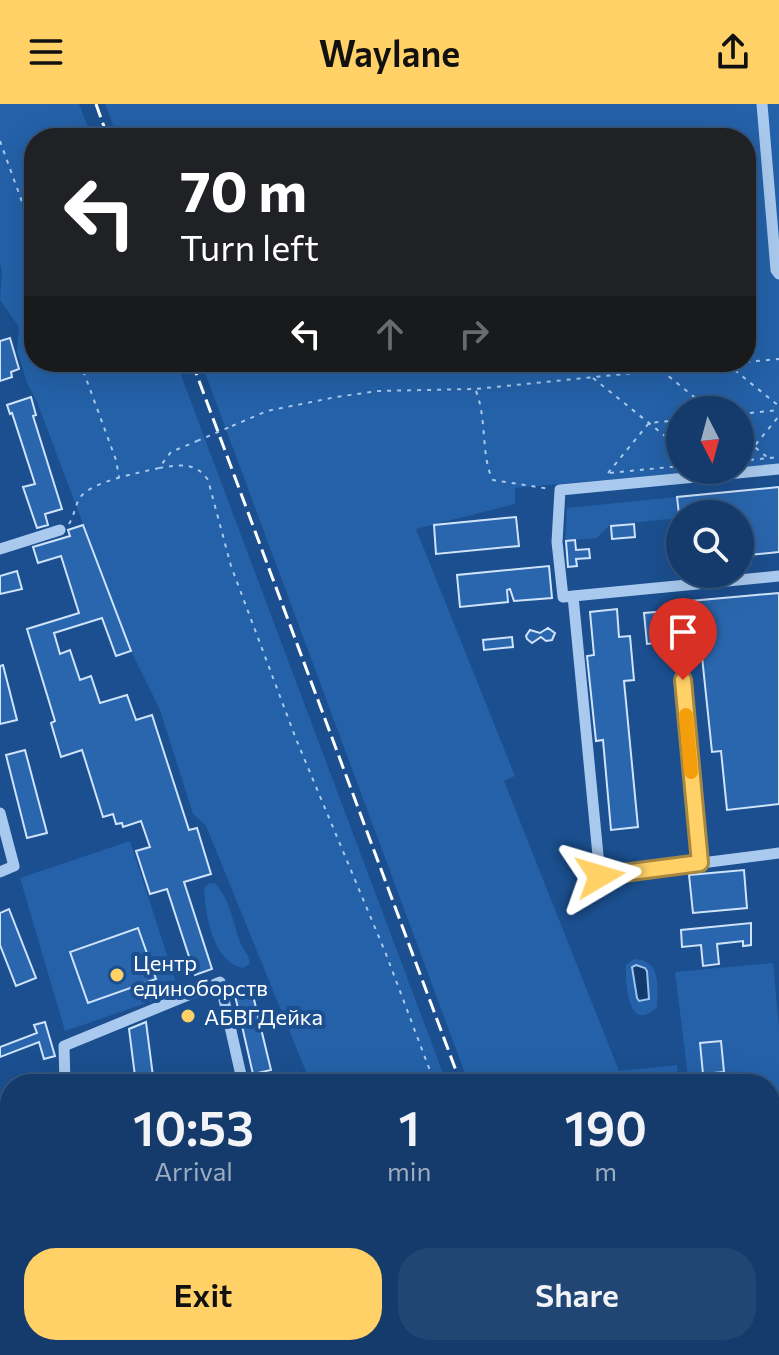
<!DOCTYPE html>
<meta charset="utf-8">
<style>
:root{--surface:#143b6b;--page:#214673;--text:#f1f3f6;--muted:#9dadc1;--line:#33557e;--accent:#ffd166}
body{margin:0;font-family:Commissioner,sans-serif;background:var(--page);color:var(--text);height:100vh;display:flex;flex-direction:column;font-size:30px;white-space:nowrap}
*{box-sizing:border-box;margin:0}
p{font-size:26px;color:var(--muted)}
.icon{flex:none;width:44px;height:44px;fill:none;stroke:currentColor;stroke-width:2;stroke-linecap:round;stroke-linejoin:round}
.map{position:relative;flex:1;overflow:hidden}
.panel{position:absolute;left:0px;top:970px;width:780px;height:282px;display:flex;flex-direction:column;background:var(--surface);border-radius:32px 32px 0 0;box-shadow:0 8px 32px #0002,0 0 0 2px var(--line)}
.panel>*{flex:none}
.top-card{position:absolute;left:24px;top:24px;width:732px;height:244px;border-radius:32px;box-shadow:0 8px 32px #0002,0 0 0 2px var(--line);background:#202124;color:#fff;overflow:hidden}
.needle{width:52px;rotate:174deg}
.fabs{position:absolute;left:666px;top:292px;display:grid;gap:16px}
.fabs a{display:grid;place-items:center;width:88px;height:88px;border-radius:50%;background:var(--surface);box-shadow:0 8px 32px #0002,0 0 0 2px var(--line);font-size:40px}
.pin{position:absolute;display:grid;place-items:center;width:68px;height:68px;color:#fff;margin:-82px -34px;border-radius:50% 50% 50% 0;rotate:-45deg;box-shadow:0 0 8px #0007}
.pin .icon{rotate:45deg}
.me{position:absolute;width:88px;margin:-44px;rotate:83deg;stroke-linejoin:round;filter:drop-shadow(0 0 6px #0008)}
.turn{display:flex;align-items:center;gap:28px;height:168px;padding:0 24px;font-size:36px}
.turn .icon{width:104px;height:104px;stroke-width:2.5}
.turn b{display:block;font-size:56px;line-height:68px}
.lanes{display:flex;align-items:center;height:76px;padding:0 24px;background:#0003;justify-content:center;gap:40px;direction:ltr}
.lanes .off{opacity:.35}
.eta{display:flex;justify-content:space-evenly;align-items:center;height:136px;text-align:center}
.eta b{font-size:48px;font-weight:600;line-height:56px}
.button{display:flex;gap:16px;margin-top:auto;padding:16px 24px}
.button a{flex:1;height:92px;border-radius:32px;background:var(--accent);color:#111;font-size:32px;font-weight:600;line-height:92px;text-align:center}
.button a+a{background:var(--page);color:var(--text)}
header{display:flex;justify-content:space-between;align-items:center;height:104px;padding:0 24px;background:var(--accent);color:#111;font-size:36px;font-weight:600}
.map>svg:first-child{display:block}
.green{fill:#2461a8}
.water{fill:#123a6d;stroke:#9cc4f0;stroke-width:2}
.building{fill:#2a66ad;stroke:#cfe3fa;stroke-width:2}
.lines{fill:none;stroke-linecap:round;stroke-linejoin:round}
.path{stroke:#a9c9ee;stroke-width:2;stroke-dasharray:4 6;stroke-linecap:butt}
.minor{stroke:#a9c9ee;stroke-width:11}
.rail{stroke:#fff;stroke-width:3;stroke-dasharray:14 6;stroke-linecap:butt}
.path-bridge{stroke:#a9c9ee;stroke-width:2;stroke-dasharray:4 6;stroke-linecap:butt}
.route-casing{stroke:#a68842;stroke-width:20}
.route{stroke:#ffd166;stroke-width:14}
.slow{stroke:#f59e0b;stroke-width:14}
.poi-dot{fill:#ffd166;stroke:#1b4f8f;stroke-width:3}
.labels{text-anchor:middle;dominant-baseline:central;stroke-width:8;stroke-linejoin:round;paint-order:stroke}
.poi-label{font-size:22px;fill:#fff;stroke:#1b4f8f;text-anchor:start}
</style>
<header><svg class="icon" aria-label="menu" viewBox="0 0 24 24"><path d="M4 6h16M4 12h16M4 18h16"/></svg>Waylane<svg class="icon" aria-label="share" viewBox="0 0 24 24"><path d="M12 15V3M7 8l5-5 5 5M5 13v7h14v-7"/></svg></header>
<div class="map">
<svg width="779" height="1251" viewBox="0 0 779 1251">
<rect width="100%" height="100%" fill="#1b4f8f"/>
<path class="green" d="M 0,0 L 79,0 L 92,34 L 34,34 L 34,258 L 176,258 L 447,980 L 311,980 L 206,722 L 193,710 L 160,606 L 131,547 L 37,298 L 27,279 L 17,246 L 19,223 L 0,196 L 2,168 L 0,159 Z
M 105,0 L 779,0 L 779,360 L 740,364 L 740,306 L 680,306 L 680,366 L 714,366 L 515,384 L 515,400 L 416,425 L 515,672 L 504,677 L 619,967 L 677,961 L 679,980 L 469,980 L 201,258 L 746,258 L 746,34 L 118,34 Z
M 677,393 L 679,414 L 610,421 L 597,434 L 565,437 L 567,404 Z
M 130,737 L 179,888 L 65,927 L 20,774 Z
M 215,779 C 229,794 233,817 239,835 C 242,845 249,849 250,860 L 243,864 C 213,859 205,810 204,785 L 208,780 Z
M 634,855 C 661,856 658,882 657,903 C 628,932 625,878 626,861 Z
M 773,859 L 779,922 L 779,1251 L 712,1251 L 711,1242 L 770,1242 L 770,980 L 689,980 L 675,868 Z
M 175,1242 L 359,1242 L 362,1251 L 177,1251 Z
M 405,1242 L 545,1242 L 548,1251 L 408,1251 Z
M 567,1242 L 700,1242 L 701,1251 L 570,1251 Z"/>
<path class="water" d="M 636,861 L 645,864 L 647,867 L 649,895 L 639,897 L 637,894 L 632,863 Z"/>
<path class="building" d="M 10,234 L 19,265 L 11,268 L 12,273 L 0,277 L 0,237 Z
M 31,293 L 36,311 L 33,312 L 62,405 L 45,410 L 48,421 L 37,424 L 23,383 L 35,380 L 12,309 L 10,310 L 7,301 Z
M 779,383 L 779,448 L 740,452 L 740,410 L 679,410 L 677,393 Z
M 516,413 L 519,442 L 436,450 L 434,421 Z
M 634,420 L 635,433 L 612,435 L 611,422 Z
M 83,421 L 131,547 L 116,552 L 102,514 L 54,529 L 60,550 L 70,546 L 80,576 L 91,572 L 100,599 L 127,591 L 136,616 L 152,611 L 189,726 L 197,724 L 211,770 L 184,778 L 212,865 L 195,871 L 167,785 L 150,790 L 136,747 L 150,743 L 141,717 L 123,723 L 122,719 L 116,720 L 113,710 L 103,713 L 82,646 L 61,653 L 51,619 L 55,617 L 27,525 L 79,509 L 61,452 L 38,459 L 33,443 L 70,432 L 68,426 Z
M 575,436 L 576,446 L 589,445 L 590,454 L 576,455 L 577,462 L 568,463 L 566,437 Z
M 549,462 L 552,494 L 514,497 L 510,485 L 507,486 L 508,498 L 460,503 L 457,471 Z
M 17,467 L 22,485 L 0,490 L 0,472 Z
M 779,489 L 779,700 L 727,706 L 721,647 L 712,648 L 701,543 L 684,544 L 683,536 L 647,540 L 644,509 L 680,506 L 679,498 Z
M 617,505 L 619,533 L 630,532 L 634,576 L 624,577 L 638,723 L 611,726 L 603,636 L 596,637 L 587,552 L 594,551 L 590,508 Z
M 548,524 L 555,529 L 552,536 L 546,537 L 541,533 L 532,539 L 527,535 L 526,532 L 530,526 L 540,529 Z
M 512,533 L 513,543 L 484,546 L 483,536 Z
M 3,561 L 17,616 L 0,620 L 0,562 Z
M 25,646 L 47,729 L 27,734 L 6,651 Z
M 744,766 L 747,804 L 693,809 L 689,771 Z
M 9,805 L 36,874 L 16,882 L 0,841 L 0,809 Z
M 751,819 L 751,841 L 743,842 L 743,837 L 717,840 L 719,860 L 703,862 L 701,841 L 682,843 L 681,826 Z
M 138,824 L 156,875 L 88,899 L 70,848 Z
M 251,883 L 271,966 L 253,970 L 234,887 Z
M 45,918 L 55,952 L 44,955 L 39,938 L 0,953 L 0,943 L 37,929 L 34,921 Z
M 146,918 L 154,980 L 136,980 L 129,925 Z
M 721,937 L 724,968 L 703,970 L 700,939 Z
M 0,1219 L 10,1219 L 10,1248 L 0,1248 Z
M 81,1242 L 112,1242 L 112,1251 L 81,1250 Z"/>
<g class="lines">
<path class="path" d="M 0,37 L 34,131
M 80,258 L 116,356 L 119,373
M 746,258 L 779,255
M 727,260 L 779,302
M 661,266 L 710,306
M 593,274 L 680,344
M 476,287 C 487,314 481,355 493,376 L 550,385
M 700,306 C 709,290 727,289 736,306
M 740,310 L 779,306
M 232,322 L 267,307 L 336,293 L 378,287 L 475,285 L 745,258
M 740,331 L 767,353
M 743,356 L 779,312
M 740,357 L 779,353
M 159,364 C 179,361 195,357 208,376 L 231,462 L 296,635 L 386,850 L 435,980
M 608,369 L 649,319 L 680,316
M 610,369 L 680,362
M 69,420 C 74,412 75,403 79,395 C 90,377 139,369 159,364 L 171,348 L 197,337
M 539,1242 L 543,1251"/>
<path class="minor" d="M 762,0 L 776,166 L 779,170
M 779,365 L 560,386 L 557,438 L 563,493 L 779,472
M 0,445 L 60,426
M 573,492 L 600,772 L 779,749
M 683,576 L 700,759
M 0,709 L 14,762 L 0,768
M 65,980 L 64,942 L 220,878 L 243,980
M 0,1202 L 10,1202
M 64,1251 L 65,1242"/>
<path class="rail" d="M 96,0 L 108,34
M 192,258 L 461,980
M 559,1242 L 562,1251"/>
<path class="path-bridge" d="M 197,337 L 232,322"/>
</g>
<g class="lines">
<defs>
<path id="route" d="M 600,772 L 700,759 L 683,576"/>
</defs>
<use href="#route" class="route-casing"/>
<use href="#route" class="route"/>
<path class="slow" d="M 686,611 L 691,668"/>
</g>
<g class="poi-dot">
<circle cx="117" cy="871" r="8"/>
<circle cx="188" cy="912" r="8"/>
</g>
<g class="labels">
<g class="poi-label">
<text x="133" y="858">Центр<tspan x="133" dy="25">единоборств</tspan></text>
<text x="204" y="912">АБВГДейка</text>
</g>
</g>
</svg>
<div class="fabs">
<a><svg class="needle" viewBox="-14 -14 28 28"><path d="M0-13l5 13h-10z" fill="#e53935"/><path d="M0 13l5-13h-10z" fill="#9dadc1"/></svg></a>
<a><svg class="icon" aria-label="search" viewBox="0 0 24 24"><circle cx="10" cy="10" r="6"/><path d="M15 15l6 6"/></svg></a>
</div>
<div class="pin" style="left:683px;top:576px;background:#d93025"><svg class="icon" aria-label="arrive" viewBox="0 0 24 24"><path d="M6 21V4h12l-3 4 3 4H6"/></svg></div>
<svg class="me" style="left:600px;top:772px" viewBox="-20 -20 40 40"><path d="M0-17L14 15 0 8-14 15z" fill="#ffd166" stroke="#fff" stroke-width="4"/></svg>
<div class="top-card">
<div class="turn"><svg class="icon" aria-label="left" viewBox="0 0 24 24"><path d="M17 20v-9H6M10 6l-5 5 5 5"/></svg><div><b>70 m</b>Turn left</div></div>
<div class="lanes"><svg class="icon" aria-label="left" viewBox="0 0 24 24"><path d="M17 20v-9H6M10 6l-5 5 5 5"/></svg><svg class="icon off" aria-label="ahead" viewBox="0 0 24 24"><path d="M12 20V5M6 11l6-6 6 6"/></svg><svg class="icon off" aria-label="right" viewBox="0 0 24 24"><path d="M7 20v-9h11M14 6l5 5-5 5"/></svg></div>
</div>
<section class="panel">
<div class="eta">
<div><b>10:53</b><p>Arrival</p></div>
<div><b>1</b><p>min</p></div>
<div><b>190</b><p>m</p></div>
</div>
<div class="button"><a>Exit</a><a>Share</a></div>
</section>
</div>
